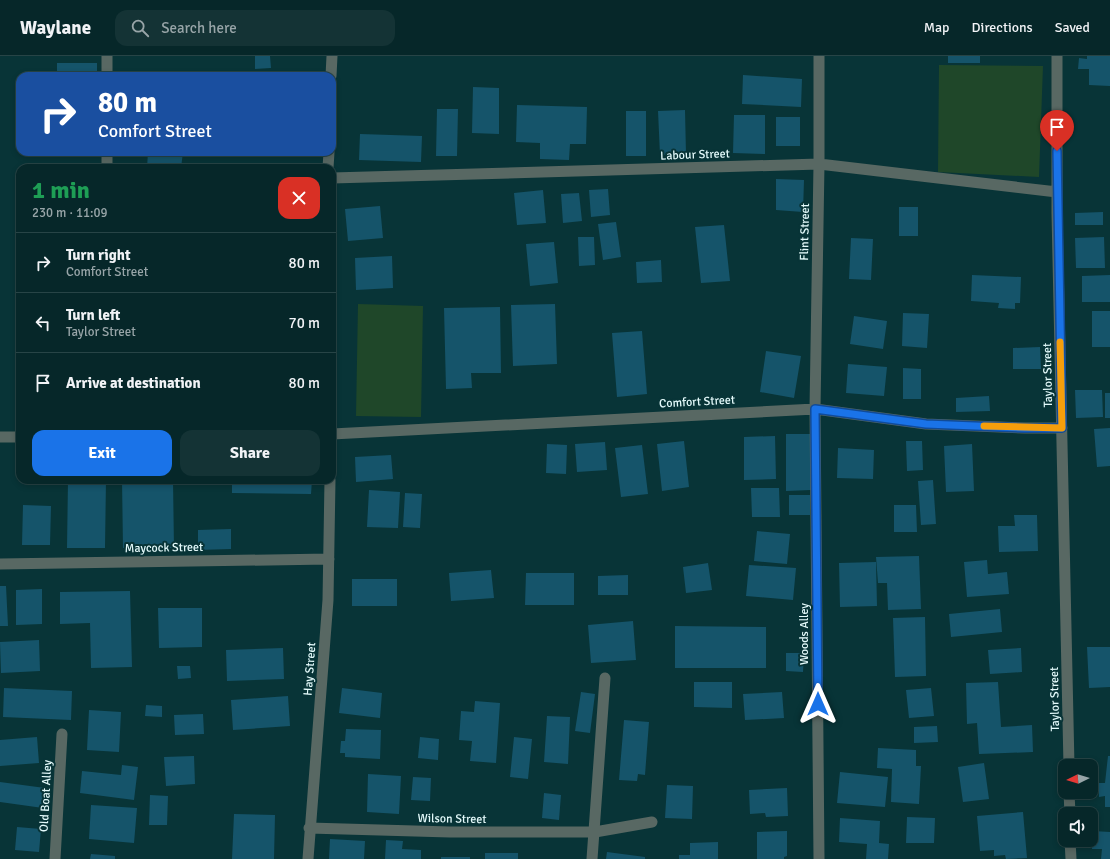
<!DOCTYPE html>
<meta charset="utf-8">
<style>
:root{--surface:#062729;--page:#143335;--text:#f1f3f6;--muted:#98a5a8;--line:#274446;--accent:#1a73e8}
body{margin:0;font-family:Signika,sans-serif;background:var(--page);color:var(--text);height:100vh;display:flex;flex-direction:column;font-size:15px;white-space:nowrap}
*{box-sizing:border-box;margin:0}
p{font-size:13px;color:var(--muted)}
.icon{flex:none;width:22px;height:22px;fill:none;stroke:currentColor;stroke-width:2;stroke-linecap:round;stroke-linejoin:round}
.map{position:relative;flex:1;overflow:hidden}
.sheet{position:absolute;left:16px;top:108px;width:320px;height:320px;display:flex;flex-direction:column;background:var(--surface);border-radius:12px;box-shadow:0 2px 6px #0003,0 0 0 1px var(--line)}
.sheet>*{flex:none}
.hud{position:absolute;left:16px;top:16px;width:320px;height:84px;border-radius:12px;box-shadow:0 2px 6px #0003,0 0 0 1px var(--line);background:#1a4fa0;color:#fff;overflow:hidden}
.needle{width:26px;rotate:265deg}
.buttons{position:absolute;left:1058px;top:703px;display:grid;gap:8px}
.buttons a{display:grid;place-items:center;width:40px;height:40px;border-radius:8px;background:var(--surface);box-shadow:0 2px 6px #0003,0 0 0 1px var(--line);font-size:20px}
.pin{position:absolute;display:grid;place-items:center;width:34px;height:34px;color:#fff;margin:-41px -17px;border-radius:50% 50% 50% 0;rotate:-45deg;box-shadow:0 0 4px #0007}
.pin .icon{rotate:45deg}
.me{position:absolute;width:44px;margin:-22px;rotate:0deg;stroke-linejoin:round;filter:drop-shadow(0 0 3px #0008)}
.turn{display:flex;align-items:center;gap:14px;height:84px;padding:0 16px;font-size:18px}
.turn .icon{width:52px;height:52px;stroke-width:2.5}
.turn b{display:block;font-size:28px;line-height:34px}
.round{display:grid;place-items:center;flex:none;width:42px;height:42px;border-radius:12px;background:var(--page)}
.headline{display:flex;align-items:center;justify-content:space-between;height:68px;padding:0 16px}
h1{font-size:24px;font-weight:800;line-height:30px;color:#1e9e55}
.button{display:flex;gap:8px;margin-top:auto;padding:8px 16px}
.button a{flex:1;height:46px;border-radius:12px;background:var(--accent);color:#fff;font-size:16px;font-weight:800;line-height:46px;text-align:center}
.button a+a{background:var(--page);color:var(--text)}
ul{padding:0;list-style:none}
li{display:flex;align-items:center;gap:12px;height:60px;padding:0 16px;border-top:1px solid var(--line)}
li div{flex:1}
li b{display:block;font-size:15px}
li em{font-style:normal}
header{display:flex;align-items:center;gap:24px;box-sizing:border-box;height:56px;padding:0 20px;background:var(--surface);border-bottom:1px solid var(--line)}
header strong{font-size:19px}
nav{display:flex;gap:22px;margin-inline-start:auto;font-size:14px}
.search{width:280px;height:36px;background:var(--page);display:flex;align-items:center;gap:10px;box-sizing:border-box;padding:0 14px;border-radius:12px;color:var(--muted);font-size:15px}
.map>svg:first-child{display:block}
.green{fill:#1f4729}
.building{fill:#15546a}
.lines{fill:none;stroke-linecap:round;stroke-linejoin:round}
.minor{stroke:#586863;stroke-width:11}
.route-casing{stroke:#114b97;stroke-width:10}
.route{stroke:#1a73e8;stroke-width:7}
.slow{stroke:#f59e0b;stroke-width:7}
.labels{text-anchor:middle;dominant-baseline:central;stroke-width:4;stroke-linejoin:round;paint-order:stroke}
.street-label{font-size:12px;fill:#e4fafb;stroke:#083437}
</style>
<header>
<strong>Waylane</strong>
<div class="search"><svg class="icon" aria-label="search" viewBox="0 0 24 24"><circle cx="10" cy="10" r="6"/><path d="M15 15l6 6"/></svg>Search here</div>
<nav><a>Map</a><a>Directions</a><a>Saved</a></nav>
</header>
<div class="map">
<svg width="1110" height="803" viewBox="0 0 1110 803">
<rect width="100%" height="100%" fill="#083437"/>
<path class="green" d="M 939,9 L 1043,10 L 1039,121 L 938,116 Z
M 358,248 L 423,250 L 421,361 L 356,360 Z"/>
<path class="building" d="M 255,0 L 270,0 L 271,12 L 255,13 Z
M 948,0 L 980,0 L 980,7 L 948,7 Z
M 1087,0 L 1110,0 L 1110,30 L 1089,29 L 1089,13 L 1078,13 L 1079,2 L 1087,3 Z
M 57,7 L 97,7 L 97,20 L 57,20 Z
M 743,19 L 802,23 L 801,51 L 742,48 Z
M 473,31 L 499,32 L 499,78 L 472,77 Z
M 517,49 L 587,51 L 586,88 L 570,88 L 569,104 L 540,103 L 540,87 L 516,86 Z
M 437,53 L 458,53 L 457,100 L 436,100 Z
M 685,54 L 686,98 L 660,99 L 658,55 Z
M 626,55 L 646,55 L 646,100 L 626,100 Z
M 734,59 L 765,59 L 765,98 L 733,97 Z
M 776,61 L 800,61 L 800,90 L 776,90 Z
M 360,78 L 422,80 L 421,106 L 359,104 Z
M 148,96 L 183,96 L 181,112 L 147,112 Z
M 776,123 L 804,124 L 803,156 L 776,154 Z
M 608,133 L 610,159 L 591,161 L 589,134 Z
M 543,134 L 546,167 L 517,169 L 514,137 Z
M 579,137 L 582,165 L 563,167 L 561,138 Z
M 380,150 L 383,182 L 348,185 L 345,153 Z
M 899,151 L 918,151 L 918,180 L 899,180 Z
M 1103,156 L 1103,169 L 1075,169 L 1075,157 Z
M 616,166 L 621,201 L 603,204 L 598,168 Z
M 724,169 L 730,225 L 701,227 L 695,171 Z
M 578,181 L 594,181 L 595,209 L 579,210 Z
M 1104,181 L 1105,212 L 1076,212 L 1075,182 Z
M 851,182 L 873,183 L 871,224 L 849,223 Z
M 554,186 L 558,227 L 530,230 L 526,188 Z
M 392,200 L 393,232 L 356,234 L 355,202 Z
M 661,204 L 662,226 L 637,227 L 636,206 Z
M 972,219 L 1021,221 L 1020,247 L 1015,247 L 1015,253 L 998,252 L 999,247 L 971,245 Z
M 1110,219 L 1110,246 L 1082,246 L 1082,220 Z
M 555,248 L 557,308 L 513,310 L 511,249 Z
M 500,251 L 501,317 L 471,317 L 472,332 L 446,333 L 444,252 Z
M 1092,255 L 1110,255 L 1110,291 L 1092,291 Z
M 903,257 L 929,258 L 927,292 L 902,290 Z
M 854,260 L 887,265 L 883,293 L 850,288 Z
M 642,275 L 647,338 L 617,341 L 612,277 Z
M 1040,291 L 1041,313 L 1013,313 L 1013,292 Z
M 766,295 L 801,300 L 794,342 L 760,336 Z
M 848,308 L 887,311 L 884,340 L 846,337 Z
M 903,312 L 921,313 L 921,343 L 903,343 Z
M 1075,334 L 1102,334 L 1103,361 L 1076,362 Z
M 1105,337 L 1110,337 L 1110,362 L 1105,362 Z
M 989,340 L 990,355 L 956,356 L 956,342 Z
M 1110,372 L 1110,410 L 1097,411 L 1094,373 Z
M 786,378 L 810,378 L 811,434 L 786,435 Z
M 775,380 L 776,423 L 744,424 L 744,381 Z
M 684,385 L 689,431 L 662,435 L 657,388 Z
M 906,385 L 922,385 L 923,414 L 907,415 Z
M 605,386 L 607,414 L 577,416 L 575,388 Z
M 547,388 L 567,389 L 566,418 L 546,417 Z
M 972,388 L 974,435 L 946,436 L 944,390 Z
M 642,389 L 648,438 L 621,441 L 615,392 Z
M 838,392 L 874,394 L 873,423 L 837,422 Z
M 391,399 L 393,423 L 356,426 L 355,401 Z
M 68,424 L 106,424 L 105,492 L 67,492 Z
M 122,424 L 173,424 L 174,492 L 123,492 Z
M 232,424 L 312,424 L 311,438 L 232,437 Z
M 933,424 L 936,468 L 921,469 L 918,425 Z
M 751,432 L 779,432 L 780,461 L 752,461 Z
M 369,434 L 400,436 L 398,472 L 367,471 Z
M 405,437 L 422,438 L 420,472 L 403,471 Z
M 789,439 L 810,439 L 810,459 L 789,459 Z
M 23,449 L 51,450 L 50,489 L 22,489 Z
M 894,449 L 916,449 L 917,476 L 894,476 Z
M 1014,459 L 1037,459 L 1038,495 L 999,496 L 998,470 L 1015,470 Z
M 231,473 L 231,493 L 198,494 L 198,474 Z
M 757,475 L 790,478 L 787,508 L 754,505 Z
M 919,500 L 921,553 L 888,554 L 887,527 L 878,527 L 876,501 Z
M 987,504 L 988,518 L 1007,516 L 1009,538 L 967,541 L 964,506 Z
M 876,506 L 877,550 L 840,551 L 839,507 Z
M 708,507 L 712,534 L 686,537 L 683,511 Z
M 749,509 L 796,512 L 793,544 L 746,540 Z
M 491,514 L 494,542 L 451,545 L 449,517 Z
M 526,517 L 574,517 L 574,549 L 525,549 Z
M 628,519 L 628,539 L 598,539 L 598,520 Z
M 352,523 L 397,523 L 397,550 L 352,550 Z
M 0,530 L 6,530 L 8,570 L 0,570 Z
M 42,533 L 42,568 L 16,569 L 16,534 Z
M 130,535 L 132,611 L 91,612 L 90,567 L 60,568 L 60,536 Z
M 158,552 L 202,552 L 202,591 L 159,592 Z
M 1000,553 L 1002,576 L 951,581 L 949,558 Z
M 925,561 L 926,620 L 895,621 L 893,562 Z
M 633,565 L 636,604 L 591,607 L 588,569 Z
M 675,570 L 766,571 L 766,612 L 675,612 Z
M 39,584 L 40,615 L 1,617 L 0,586 Z
M 1087,591 L 1110,591 L 1110,631 L 1089,632 Z
M 283,592 L 284,623 L 227,625 L 226,594 Z
M 1021,592 L 1022,616 L 990,618 L 988,594 Z
M 786,597 L 804,597 L 803,616 L 786,615 Z
M 177,610 L 190,610 L 191,622 L 178,623 Z
M 694,626 L 732,626 L 732,652 L 694,651 Z
M 998,626 L 1001,671 L 1032,669 L 1033,696 L 979,698 L 977,667 L 967,668 L 966,627 Z
M 4,632 L 72,635 L 71,664 L 3,661 Z
M 342,632 L 382,637 L 380,662 L 339,657 Z
M 931,632 L 934,660 L 909,662 L 906,634 Z
M 581,636 L 595,638 L 590,677 L 575,675 Z
M 782,636 L 784,662 L 745,664 L 743,638 Z
M 288,640 L 290,670 L 233,674 L 231,644 Z
M 475,645 L 500,647 L 496,707 L 470,705 L 472,685 L 459,684 L 461,655 L 474,656 Z
M 146,649 L 162,650 L 162,661 L 145,660 Z
M 89,654 L 121,656 L 119,696 L 87,694 Z
M 203,658 L 204,678 L 175,679 L 174,659 Z
M 547,660 L 570,661 L 568,708 L 544,706 Z
M 624,664 L 649,666 L 645,719 L 638,718 L 637,725 L 619,724 Z
M 937,670 L 938,686 L 914,687 L 914,671 Z
M 346,673 L 381,674 L 380,703 L 345,701 L 345,697 L 340,697 L 341,685 L 345,685 Z
M 37,681 L 39,707 L 0,710 L 0,684 Z
M 420,681 L 439,683 L 438,704 L 418,702 Z
M 514,681 L 532,683 L 528,723 L 510,721 Z
M 878,692 L 916,694 L 916,710 L 921,710 L 919,748 L 891,746 L 892,713 L 877,712 Z
M 194,700 L 195,728 L 166,730 L 164,701 Z
M 1108,700 L 1110,700 L 1110,751 L 1105,751 L 1105,740 L 1099,741 L 1099,727 L 1105,727 Z
M 984,707 L 989,743 L 963,746 L 958,711 Z
M 122,709 L 138,711 L 134,744 L 80,737 L 82,715 L 121,719 Z
M 840,716 L 888,721 L 885,751 L 837,747 Z
M 368,718 L 401,720 L 399,758 L 367,756 Z
M 413,721 L 431,722 L 430,745 L 411,744 Z
M 0,726 L 45,732 L 43,752 L 0,746 Z
M 667,729 L 693,730 L 692,763 L 665,762 Z
M 787,732 L 788,760 L 766,761 L 765,757 L 750,758 L 749,734 Z
M 544,737 L 561,739 L 559,764 L 542,762 Z
M 150,739 L 168,740 L 167,769 L 149,769 Z
M 91,749 L 137,752 L 134,787 L 89,783 Z
M 1023,756 L 1027,802 L 1006,803 L 1005,799 L 994,800 L 994,794 L 980,795 L 977,760 Z
M 234,758 L 275,759 L 274,803 L 232,803 Z
M 907,761 L 935,762 L 934,787 L 906,787 Z
M 840,762 L 880,765 L 879,787 L 889,788 L 888,803 L 866,803 L 867,788 L 839,786 Z
M 17,771 L 41,773 L 39,796 L 15,794 Z
M 787,775 L 787,800 L 784,801 L 784,803 L 757,803 L 757,776 Z
M 1093,775 L 1110,776 L 1110,803 L 1101,803 L 1102,793 L 1092,793 Z
M 330,783 L 365,785 L 364,803 L 329,803 Z
M 386,784 L 403,785 L 402,793 L 421,794 L 421,803 L 385,803 Z
M 718,786 L 718,803 L 679,803 L 679,799 L 690,799 L 690,787 Z
M 607,796 L 645,801 L 645,803 L 606,803 Z
M 485,797 L 518,797 L 518,803 L 485,803 Z
M 91,798 L 115,800 L 115,803 L 90,803 Z
M 441,801 L 470,801 L 470,803 L 441,803 Z"/>
<g class="lines">
<path class="minor" d="M 107,0 L 107,20
M 819,0 L 819,108 L 815,353 L 819,803
M 1057,0 L 1057,157 L 1069,710
M 331,20 L 332,0
M 107,96 L 107,112
M 328,112 L 329,96
M 332,122 L 819,108 L 1057,136
M 332,378 L 815,353 L 926,368 L 1025,372 L 1062,372
M 0,381 L 20,381
M 0,508 L 329,503
M 1069,736 L 1070,758
M 309,772 L 450,776 L 595,776 L 652,766
M 1070,784 L 1071,803
M 55,803 L 62,678
M 308,803 L 328,544 L 330,424
M 592,803 L 605,622"/>
</g>
<g class="lines">
<defs>
<path id="route" d="M 818,648 L 815,353 L 926,368 L 1025,372 L 1062,372 L 1057,95"/>
</defs>
<use href="#route" class="route-casing"/>
<use href="#route" class="route"/>
<path class="slow" d="M 984,370 L 1062,372 L 1060,286"/>
</g>
<g class="labels">
<g class="street-label">
<text transform="translate(695 99) rotate(-2)">Labour Street</text>
<text transform="translate(805 176) rotate(-89)">Flint Street</text>
<text transform="translate(1048 319) rotate(-91)">Taylor Street</text>
<text transform="translate(697 346) rotate(-3)">Comfort Street</text>
<text transform="translate(164 492) rotate(-1)">Maycock Street</text>
<text transform="translate(804 578) rotate(-90)">Woods Alley</text>
<text transform="translate(310 613) rotate(-86)">Hay Street</text>
<text transform="translate(1055 643) rotate(-91)">Taylor Street</text>
<text transform="translate(46 740) rotate(-87)">Old Boat Alley</text>
<text transform="translate(452 763) rotate(1)">Wilson Street</text>
</g>
</g>
</svg>
<div class="buttons">
<a><svg class="needle" viewBox="-14 -14 28 28"><path d="M0-13l5 13h-10z" fill="#e53935"/><path d="M0 13l5-13h-10z" fill="#98a5a8"/></svg></a>
<a><svg class="icon" aria-label="sound" viewBox="0 0 24 24"><path d="M4 9h4l5-4v14l-5-4H4zM17 9q2 3 0 6"/></svg></a>
</div>
<div class="pin" style="left:1057px;top:95px;background:#d93025"><svg class="icon" aria-label="arrive" viewBox="0 0 24 24"><path d="M6 21V4h12l-3 4 3 4H6"/></svg></div>
<svg class="me" style="left:818px;top:648px" viewBox="-20 -20 40 40"><path d="M0-17L14 15 0 8-14 15z" fill="#1a73e8" stroke="#fff" stroke-width="4"/></svg>
<div class="hud">
<div class="turn"><svg class="icon" aria-label="right" viewBox="0 0 24 24"><path d="M7 20v-9h11M14 6l5 5-5 5"/></svg><div><b>80 m</b>Comfort Street</div></div>
</div>
<section class="sheet">
<div class="headline"><div><h1>1 min</h1><p>230 m · 11:09</p></div><a class="round" style="background:#d93025;color:#fff"><svg class="icon" aria-label="close" viewBox="0 0 24 24"><path d="M6 6l12 12M18 6L6 18"/></svg></a></div>
<ul>
<li><svg class="icon" aria-label="right" viewBox="0 0 24 24"><path d="M7 20v-9h11M14 6l5 5-5 5"/></svg><div><b>Turn right</b><p>Comfort Street</p></div><em>80 m</em></li>
<li><svg class="icon" aria-label="left" viewBox="0 0 24 24"><path d="M17 20v-9H6M10 6l-5 5 5 5"/></svg><div><b>Turn left</b><p>Taylor Street</p></div><em>70 m</em></li>
<li><svg class="icon" aria-label="arrive" viewBox="0 0 24 24"><path d="M6 21V4h12l-3 4 3 4H6"/></svg><div><b>Arrive at destination</b></div><em>80 m</em></li>
</ul>
<div class="button"><a>Exit</a><a>Share</a></div>
</section>
</div>
